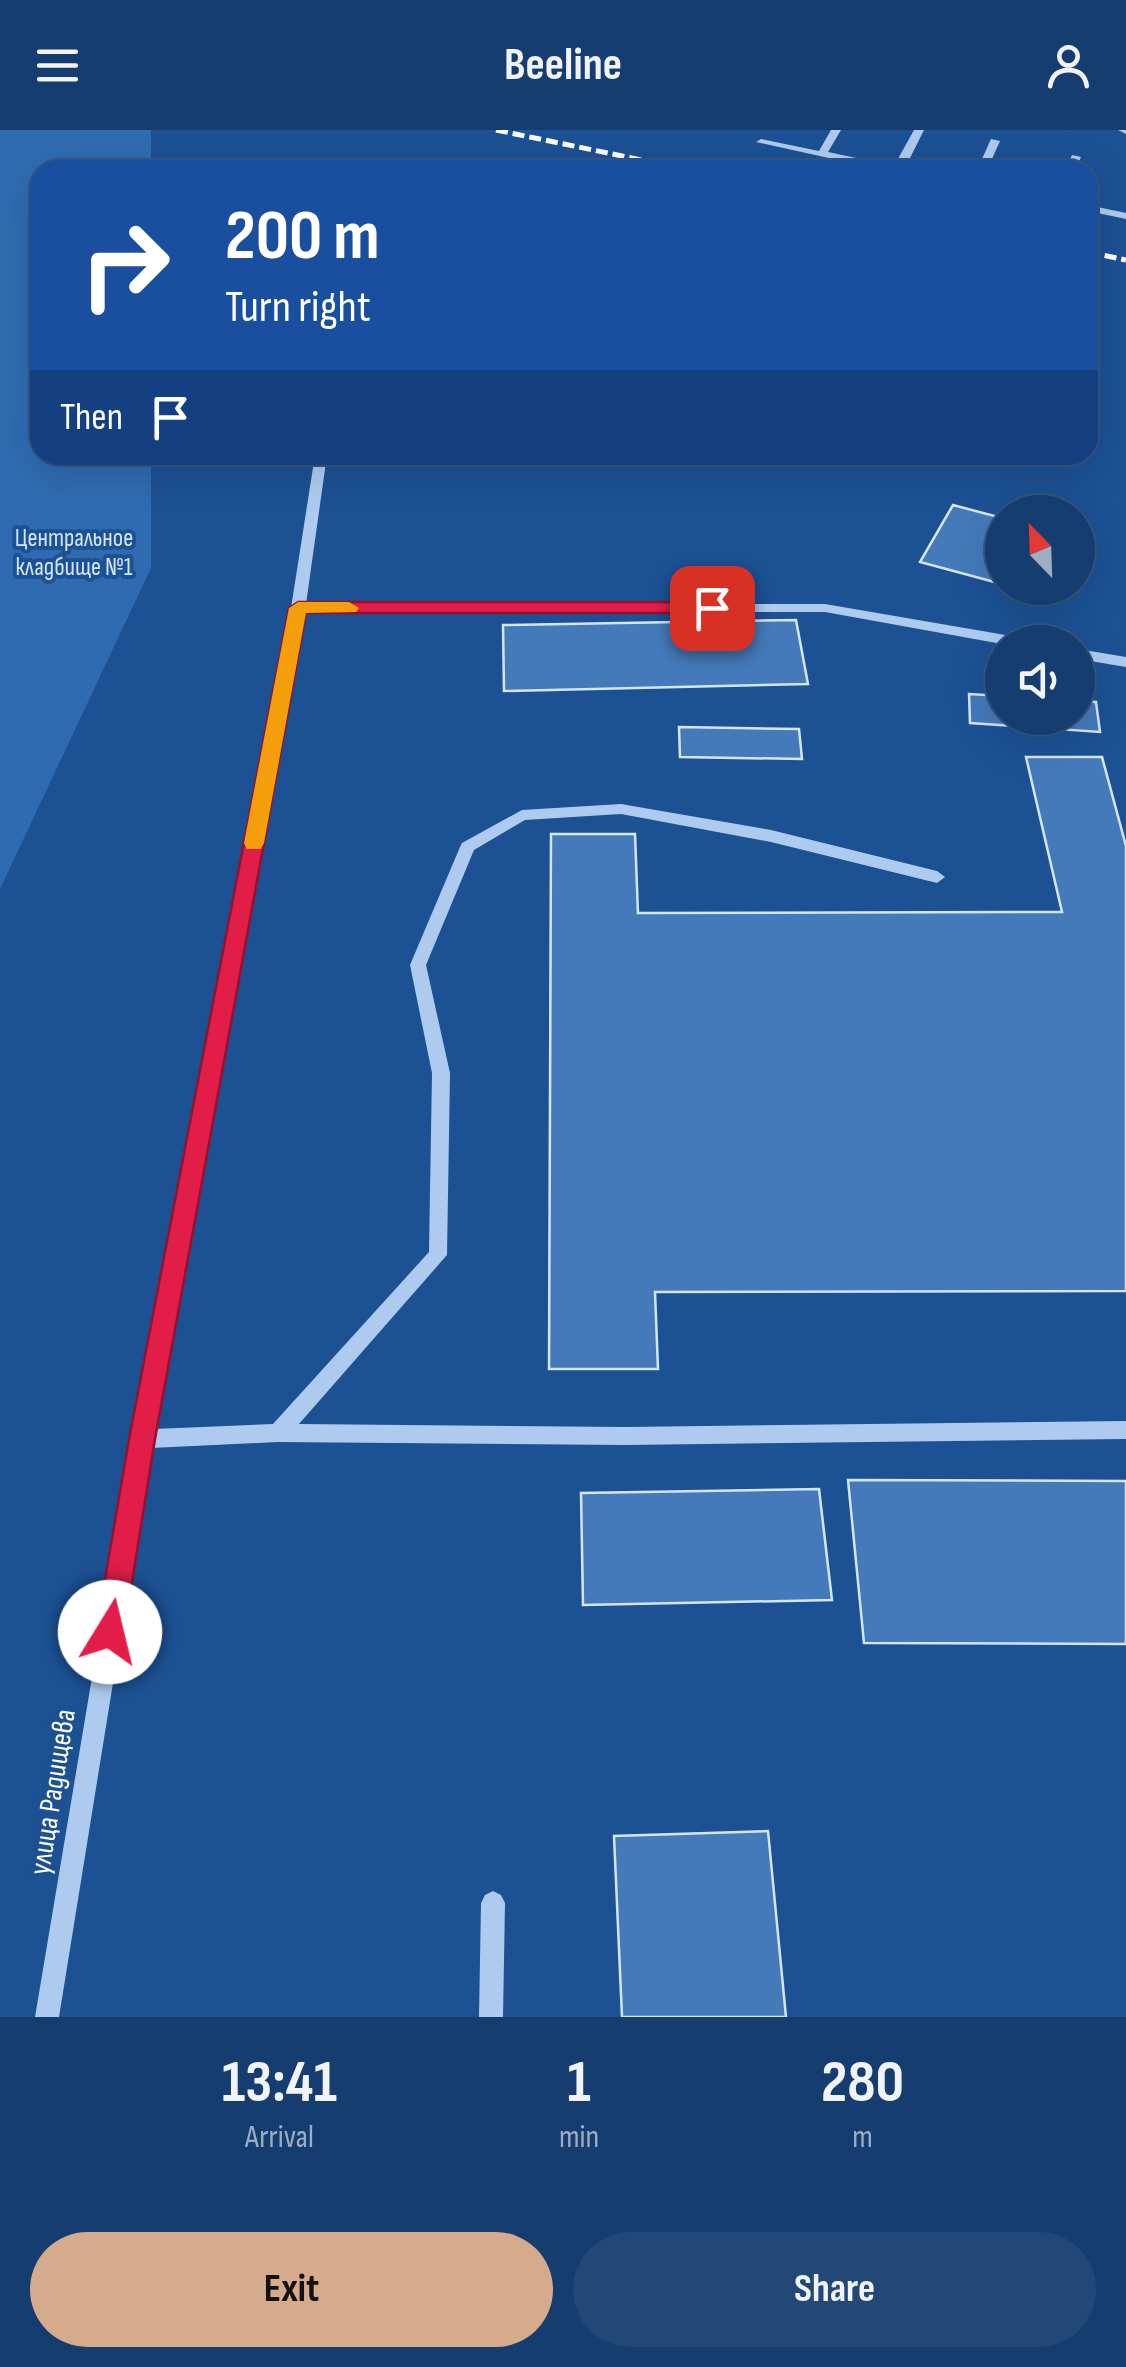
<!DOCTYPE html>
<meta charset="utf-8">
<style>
:root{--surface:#153d6f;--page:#224877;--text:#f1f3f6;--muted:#9daec3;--line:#345682;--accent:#d6ab8b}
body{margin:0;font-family:"Sofia Sans Condensed",sans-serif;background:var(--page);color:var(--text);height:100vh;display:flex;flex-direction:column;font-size:38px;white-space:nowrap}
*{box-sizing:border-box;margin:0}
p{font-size:32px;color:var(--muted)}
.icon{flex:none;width:55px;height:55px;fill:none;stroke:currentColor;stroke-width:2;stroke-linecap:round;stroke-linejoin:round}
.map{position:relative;height:1887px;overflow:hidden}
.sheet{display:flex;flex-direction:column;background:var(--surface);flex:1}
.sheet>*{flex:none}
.guide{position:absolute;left:30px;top:30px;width:1068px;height:305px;border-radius:30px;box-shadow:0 10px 40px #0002,0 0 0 2px var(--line);background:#1a4fa0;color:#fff;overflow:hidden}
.needle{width:65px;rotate:337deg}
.buttons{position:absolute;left:985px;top:365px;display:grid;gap:20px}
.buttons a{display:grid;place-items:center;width:110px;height:110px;border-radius:50%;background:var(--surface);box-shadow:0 10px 40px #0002,0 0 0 2px var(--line);font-size:50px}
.pin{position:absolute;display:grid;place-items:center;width:85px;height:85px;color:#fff;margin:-42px;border-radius:20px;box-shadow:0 5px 15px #0006}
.me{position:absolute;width:110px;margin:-55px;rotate:9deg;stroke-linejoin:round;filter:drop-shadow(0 0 8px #0008)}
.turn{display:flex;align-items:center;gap:35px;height:210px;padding:0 30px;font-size:45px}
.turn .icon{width:130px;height:130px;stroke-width:2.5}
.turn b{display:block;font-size:70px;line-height:85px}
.then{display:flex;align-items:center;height:95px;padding:0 30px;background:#0003;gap:20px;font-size:38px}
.eta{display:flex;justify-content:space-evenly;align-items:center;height:170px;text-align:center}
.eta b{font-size:60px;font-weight:700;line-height:70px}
.cta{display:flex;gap:20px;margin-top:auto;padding:20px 30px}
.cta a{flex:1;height:115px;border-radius:60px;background:var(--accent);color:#111;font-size:40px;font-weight:700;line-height:115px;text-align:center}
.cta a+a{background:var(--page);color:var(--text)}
header{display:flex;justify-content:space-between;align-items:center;height:130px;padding:0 30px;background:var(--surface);font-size:45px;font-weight:700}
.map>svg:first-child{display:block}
.green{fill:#306bb1}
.building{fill:#447aba;stroke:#d4e6fa;stroke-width:2.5}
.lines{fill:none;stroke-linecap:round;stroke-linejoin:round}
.minor{fill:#aecbef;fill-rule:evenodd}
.rail{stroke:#fff;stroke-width:5;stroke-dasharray:12 5;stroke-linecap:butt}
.route{fill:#e11d48;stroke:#92132f;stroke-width:2.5}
.slow{fill:#f59e0b}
.labels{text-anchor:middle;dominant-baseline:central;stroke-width:8;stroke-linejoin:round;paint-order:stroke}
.far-park-label{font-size:25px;fill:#d4e6fa;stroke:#1c5194}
.street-label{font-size:30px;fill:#fff;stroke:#1c5194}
</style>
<header><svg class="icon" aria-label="menu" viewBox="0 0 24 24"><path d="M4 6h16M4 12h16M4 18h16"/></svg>Beeline<svg class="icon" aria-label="person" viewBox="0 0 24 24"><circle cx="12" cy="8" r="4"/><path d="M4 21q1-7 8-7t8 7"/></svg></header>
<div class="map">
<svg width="1126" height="1887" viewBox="0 0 1126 1887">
<rect width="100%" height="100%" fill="#1c5194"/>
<path class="green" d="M 0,0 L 151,0 L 151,40 L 40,40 L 40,325 L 151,325 L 151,438 L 0,759 Z"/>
<path class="building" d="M 953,375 L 1002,388 L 1002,454 L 920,432 Z
M 1015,458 L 1065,458 L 1059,470 Z
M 796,490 L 808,554 L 504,561 L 503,495 Z
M 969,564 L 1002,566 L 1002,588 L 1078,588 L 1078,571 L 1096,572 L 1100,602 L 970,593 Z
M 679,597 L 799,599 L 802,629 L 680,627 Z
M 1026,627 L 1102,627 L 1126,716 L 1126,1161 L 655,1162 L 658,1239 L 549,1239 L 551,704 L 635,704 L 638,783 L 1062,782 Z
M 848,1350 L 1126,1351 L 1126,1514 L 864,1513 Z
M 819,1359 L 832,1470 L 583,1475 L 581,1363 Z
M 768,1701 L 786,1887 L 622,1887 L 614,1706 Z"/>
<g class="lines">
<path class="minor" d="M 831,0 L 841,0 L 828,22 L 894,36 L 914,0 L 924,0 L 904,40 L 883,40 L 756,12 L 761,9 L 819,21 Z
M 1118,0 L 1126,0 L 1126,4 Z
M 991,9 L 1000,11 L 987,40 L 977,40 Z
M 1072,25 L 1081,27 L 1075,40 L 1065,40 Z
M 1088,75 L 1126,83 L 1126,89 L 1088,81 Z
M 315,325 L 327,325 L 306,474 L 825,474 L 1017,507 L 1024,512 L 1002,514 L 825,482 L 304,482 L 154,1299 L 273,1294 L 429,1122 L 432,943 L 410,835 L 460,717 L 462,713 L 522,680 L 621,674 L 771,700 L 937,741 L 945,747 L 937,753 L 771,712 L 621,684 L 525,690 L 474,720 L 426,835 L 450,943 L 447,1125 L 299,1294 L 625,1297 L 1126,1291 L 1126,1309 L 625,1315 L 278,1312 L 151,1318 L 59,1887 L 35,1887 L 132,1309 L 291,478 Z
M 1078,519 L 1126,527 L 1126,537 L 1078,529 Z
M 493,1761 L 501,1765 L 505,1773 L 503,1887 L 479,1887 L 481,1773 L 485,1765 Z"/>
<path class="rail" d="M 496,0 L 690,40
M 1088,122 L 1126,130"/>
</g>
<path class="route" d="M 298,472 L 712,472 L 721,478 L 712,483 L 306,483 L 155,1309 L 124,1502 L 120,1511 L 110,1515 L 100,1511 L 96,1502 L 129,1309 L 289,478 Z"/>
<path class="slow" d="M 349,472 L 359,478 L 356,482 L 306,483 L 264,713 L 261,719 L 247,719 L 244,713 L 289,478 L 298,472 Z"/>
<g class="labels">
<g class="far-park-label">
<text x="74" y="408">Центральное<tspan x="74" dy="29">кладбище №1</tspan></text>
</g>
<g class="street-label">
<text transform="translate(53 1662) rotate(-81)">улица Радищева</text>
</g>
</g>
</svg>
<div class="buttons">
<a><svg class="needle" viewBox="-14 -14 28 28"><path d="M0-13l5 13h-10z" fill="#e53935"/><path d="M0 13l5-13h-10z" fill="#9daec3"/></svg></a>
<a><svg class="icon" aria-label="sound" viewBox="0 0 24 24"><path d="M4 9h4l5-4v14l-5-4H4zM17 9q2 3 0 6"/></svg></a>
</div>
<div class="pin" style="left:712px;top:478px;background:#d93025"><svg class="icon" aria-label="arrive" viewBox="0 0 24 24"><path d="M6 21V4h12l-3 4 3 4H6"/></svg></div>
<svg class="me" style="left:110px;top:1502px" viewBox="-20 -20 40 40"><circle r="19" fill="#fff"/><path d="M0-13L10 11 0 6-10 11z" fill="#e11d48"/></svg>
<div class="guide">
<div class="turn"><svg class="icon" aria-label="right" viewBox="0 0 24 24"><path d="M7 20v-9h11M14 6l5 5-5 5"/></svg><div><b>200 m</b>Turn right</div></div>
<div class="then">Then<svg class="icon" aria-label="arrive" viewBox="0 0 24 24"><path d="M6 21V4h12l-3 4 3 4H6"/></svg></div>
</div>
</div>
<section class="sheet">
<div class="eta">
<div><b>13:41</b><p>Arrival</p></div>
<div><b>1</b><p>min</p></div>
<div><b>280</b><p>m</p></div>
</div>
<div class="cta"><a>Exit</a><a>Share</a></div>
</section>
